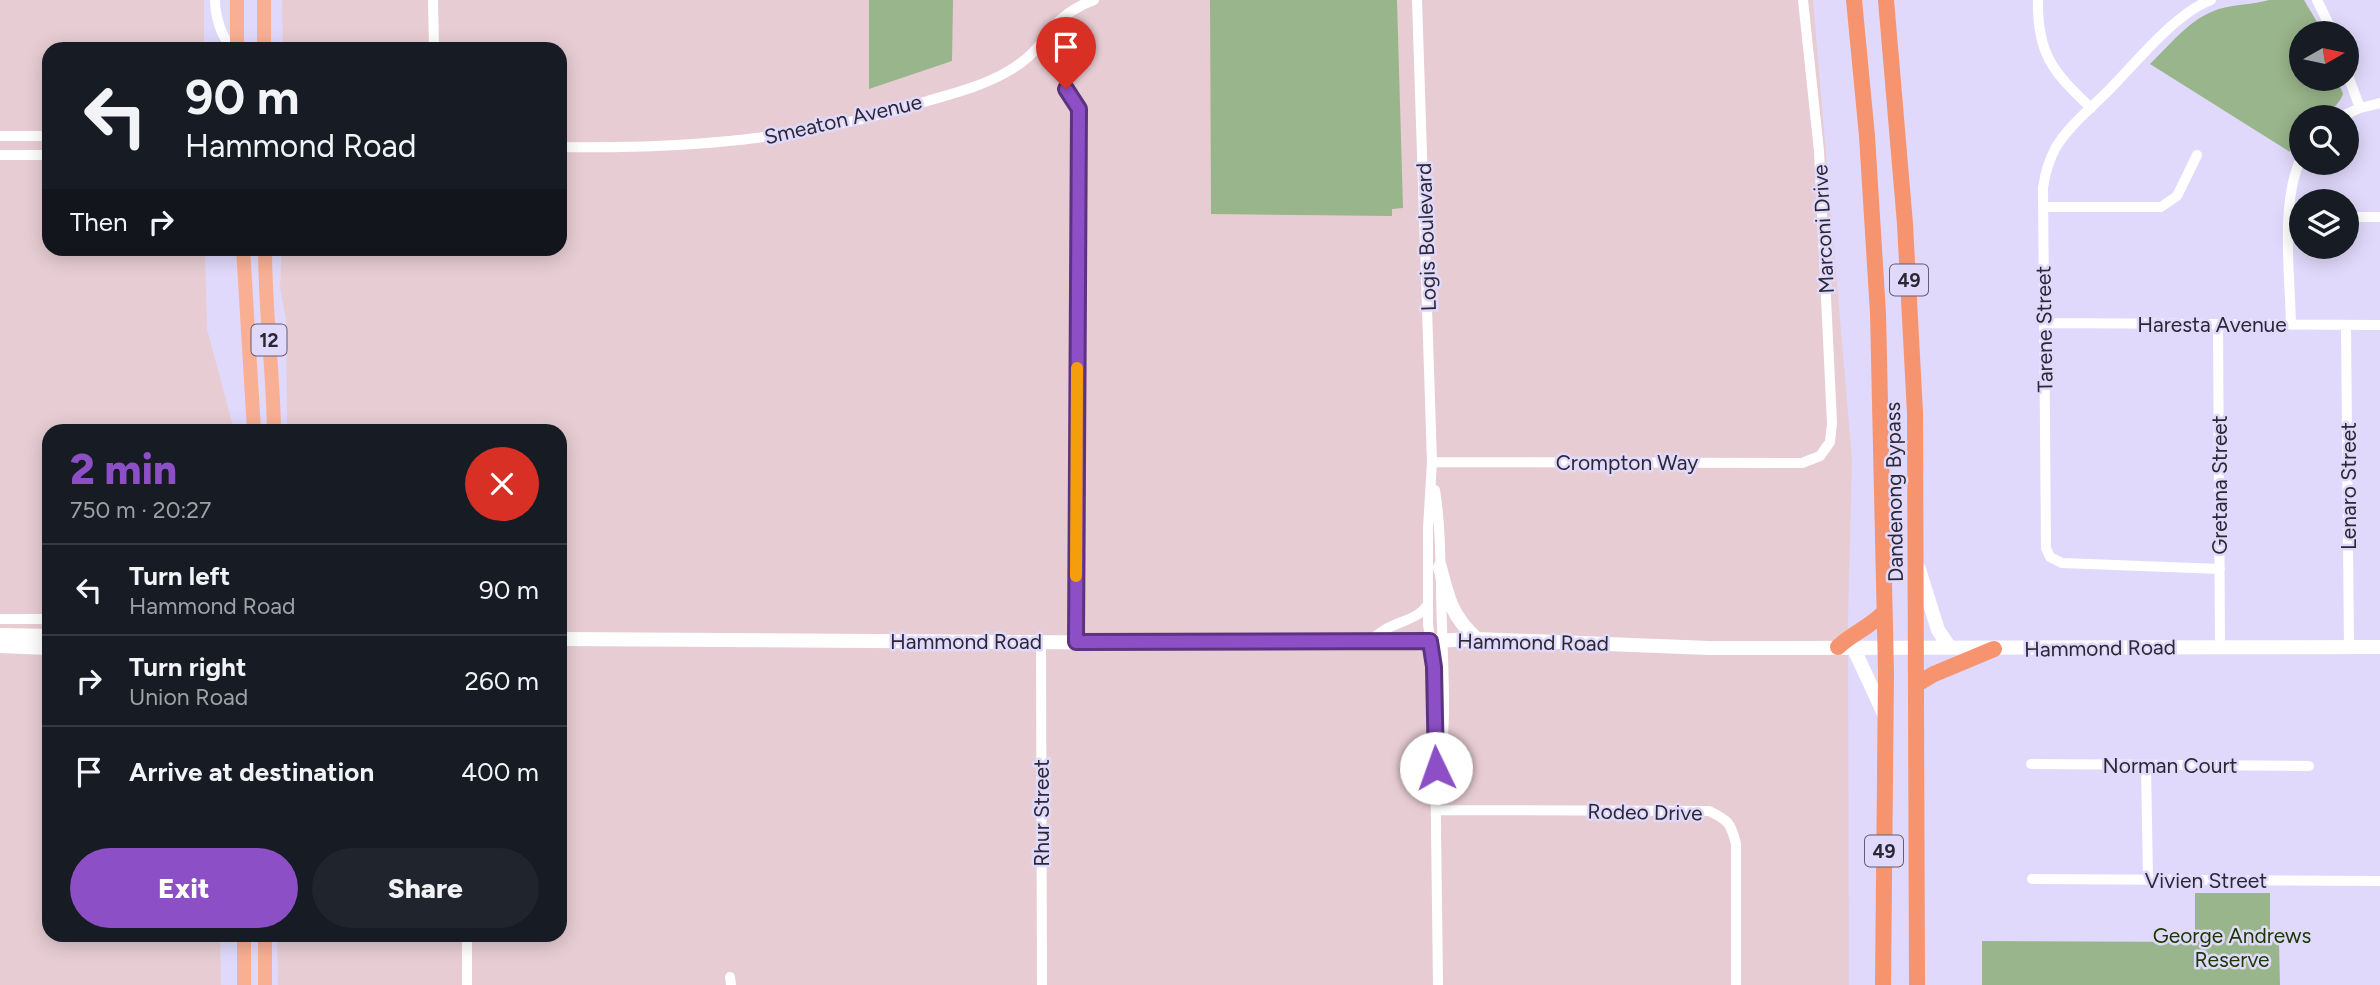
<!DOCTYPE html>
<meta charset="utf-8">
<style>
:root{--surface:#171b24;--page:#20242c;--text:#f1f3f6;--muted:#9ea1a6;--line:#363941;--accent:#8d4fc5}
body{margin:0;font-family:Figtree,sans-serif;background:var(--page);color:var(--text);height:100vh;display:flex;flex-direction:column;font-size:26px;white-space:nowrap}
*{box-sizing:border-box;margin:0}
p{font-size:23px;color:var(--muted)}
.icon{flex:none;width:38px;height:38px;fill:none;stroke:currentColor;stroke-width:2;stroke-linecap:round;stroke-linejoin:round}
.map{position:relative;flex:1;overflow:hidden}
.details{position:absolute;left:42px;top:424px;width:525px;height:518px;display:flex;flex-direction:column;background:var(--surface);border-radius:21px;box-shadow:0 4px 18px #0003}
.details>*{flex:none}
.guide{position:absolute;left:42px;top:42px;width:525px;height:214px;border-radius:21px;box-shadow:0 4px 18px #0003;background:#171b24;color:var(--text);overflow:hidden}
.needle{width:46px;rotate:81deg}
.tools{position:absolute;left:2289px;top:21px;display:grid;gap:14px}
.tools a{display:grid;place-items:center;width:70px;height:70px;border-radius:50%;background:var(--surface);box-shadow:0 4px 18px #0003;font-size:35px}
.pin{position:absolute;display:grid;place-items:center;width:60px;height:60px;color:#fff;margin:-72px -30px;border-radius:50% 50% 50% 0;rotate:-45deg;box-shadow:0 0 7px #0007}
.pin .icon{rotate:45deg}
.me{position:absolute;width:77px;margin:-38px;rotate:357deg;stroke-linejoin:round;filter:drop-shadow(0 0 5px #0008)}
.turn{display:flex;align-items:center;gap:24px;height:147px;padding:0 28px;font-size:32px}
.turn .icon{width:91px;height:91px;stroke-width:2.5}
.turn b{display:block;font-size:49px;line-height:60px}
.then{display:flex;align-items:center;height:66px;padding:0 28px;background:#0003;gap:14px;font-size:26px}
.round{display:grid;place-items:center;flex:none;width:74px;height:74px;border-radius:37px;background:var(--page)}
.summary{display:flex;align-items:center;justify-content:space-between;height:119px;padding:0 28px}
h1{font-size:42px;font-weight:800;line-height:52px;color:var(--accent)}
.cta{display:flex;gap:14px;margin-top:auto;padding:14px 28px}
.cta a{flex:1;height:80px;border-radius:42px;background:var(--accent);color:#fff;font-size:28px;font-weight:800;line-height:80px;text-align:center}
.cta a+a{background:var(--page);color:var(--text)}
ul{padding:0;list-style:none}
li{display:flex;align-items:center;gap:21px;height:91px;padding:0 28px;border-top:2px solid var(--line)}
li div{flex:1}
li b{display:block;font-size:26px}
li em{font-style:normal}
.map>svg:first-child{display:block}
.industrial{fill:#e7cdd3}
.green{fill:#99b58b}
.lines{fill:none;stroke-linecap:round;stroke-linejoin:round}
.minor{stroke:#fff;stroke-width:10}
.secondary{stroke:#fff;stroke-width:14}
.primary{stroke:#f9af94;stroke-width:14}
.trunk{stroke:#f79470;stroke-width:16}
.route-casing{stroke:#5c3380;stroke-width:18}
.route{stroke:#8d4fc5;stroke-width:12}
.slow{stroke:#f59e0b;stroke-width:12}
.labels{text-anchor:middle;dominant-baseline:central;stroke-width:5;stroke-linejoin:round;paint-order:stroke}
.shield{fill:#e1d9fb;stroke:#625d70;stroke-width:2}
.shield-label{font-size:19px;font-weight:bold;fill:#2b2835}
.street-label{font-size:21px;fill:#2b2835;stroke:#e1d9fb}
.park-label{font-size:21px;fill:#183800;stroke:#e1d9fb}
</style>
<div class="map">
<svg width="2380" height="985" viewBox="0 0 2380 985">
<rect width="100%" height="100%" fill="#e1d9fb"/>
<path class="industrial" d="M 0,0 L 204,0 L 204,49 L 49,49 L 49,248 L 205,249 L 207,329 L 234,430 L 49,430 L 49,934 L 220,935 L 221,985 L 0,985 Z
M 282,0 L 1813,0 L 1852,460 L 1848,619 L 1849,985 L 278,985 L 277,935 L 560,934 L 560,430 L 287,430 L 286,320 L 280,287 L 282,249 L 560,248 L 560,49 L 283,49 Z"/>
<path class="green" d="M 869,0 L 953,0 L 952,61 L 869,89 Z
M 1210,0 L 1397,0 L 1403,208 L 1392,209 L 1392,216 L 1211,214 Z
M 2269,0 L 2304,0 L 2317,22 L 2321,33 L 2301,33 L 2301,79 L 2337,79 L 2343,94 C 2336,112 2319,117 2301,117 L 2301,134 L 2290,152 L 2150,64 C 2171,44 2190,18 2219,9 C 2235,4 2252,5 2269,0 Z
M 2195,893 L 2270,893 L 2270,941 L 2279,941 L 2280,985 L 1982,985 L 1982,941 L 2195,942 Z"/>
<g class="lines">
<path class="minor" d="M 215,0 C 215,13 221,42 235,48 C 243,51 255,48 264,48
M 433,0 L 434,49
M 1417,0 L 1432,462 L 1428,528 L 1428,624 L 1434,667 L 1438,985
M 2038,0 C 2037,54 2053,72 2091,108
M 2211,0 C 2175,13 2135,64 2107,92 C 2090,109 2069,126 2056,147 C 2049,160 2045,173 2043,188 L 2046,548 L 2050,557 L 2062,563 L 2220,569
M 2317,0 L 2333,33
M 2347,73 L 2360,108
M 1066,89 L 1079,109 L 1076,642
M 2340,117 L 2360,108 L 2380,103
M 0,136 L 49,136
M 560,147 C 687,149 802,140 924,102 C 951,94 980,87 1005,73 C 1018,66 1032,55 1041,43 C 1046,38 1049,31 1054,26 C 1065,14 1080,5 1094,0
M 0,155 L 49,155
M 2043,207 L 2161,207 L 2177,196 L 2197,155
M 2289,216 L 2301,217
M 2347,217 L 2380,217
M 2045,323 L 2380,325
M 2218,324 L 2220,647
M 2291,324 C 2290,273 2280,204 2301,158
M 2346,325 L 2349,647
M 1432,462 L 1802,463 L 1820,456 L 1830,442 L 1832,423 L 1819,151 L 1803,0
M 1435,490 C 1442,535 1440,580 1442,625 C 1443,674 1447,715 1440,765
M 0,619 L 49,619
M 1041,642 L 1042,985
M 1368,642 C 1373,638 1378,634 1383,631 C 1397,621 1419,620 1428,604
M 2031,764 L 2309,766
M 2146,765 L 2148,880
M 1437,810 L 1709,811 C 1728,820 1731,823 1736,844 L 1736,985
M 2032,879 L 2380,881
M 467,934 L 467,985
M 730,977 L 731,985"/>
<path class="secondary" d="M 1440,567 C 1448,599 1452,617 1477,639
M 1919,569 L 1938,630 L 1950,648
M 0,635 L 49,636
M 560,639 L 1177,643 L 1408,642 L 1477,639 L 1709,648 L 2380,647
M 0,646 L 49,648
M 1853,647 L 1885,716"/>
<path class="primary" d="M 237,0 L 237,49
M 264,0 L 264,49
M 243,248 L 254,430
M 265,248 C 265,309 273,370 274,430
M 244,934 L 244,985
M 265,934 L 265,985"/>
<path class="trunk" d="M 1854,0 L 1867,136 L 1878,313 L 1886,672 L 1883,985
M 1886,0 L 1905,224 L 1915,413 L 1917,985
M 1838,647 C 1852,633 1871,627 1884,612
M 1917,684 L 1934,674 L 1994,649"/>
</g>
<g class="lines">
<defs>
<path id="route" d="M 1066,89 L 1079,109 L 1076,642 L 1430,641 L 1434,667 L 1436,768"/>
</defs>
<use href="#route" class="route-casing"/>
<use href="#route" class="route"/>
<path class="slow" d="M 1076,576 L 1077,368"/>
</g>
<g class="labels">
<g class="shield">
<rect x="1890" y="264.5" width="38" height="31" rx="5"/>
<rect x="251.5" y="324.5" width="35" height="31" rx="5"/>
<rect x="1865" y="835.5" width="38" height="31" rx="5"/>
</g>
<g class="shield-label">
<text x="1909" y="280">49</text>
<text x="269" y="340">12</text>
<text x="1884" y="851">49</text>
</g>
<g class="street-label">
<text transform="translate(843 119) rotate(-13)">Smeaton Avenue</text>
<text transform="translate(1823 229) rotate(-93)">Marconi Drive</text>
<text transform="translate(1426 237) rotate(-92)">Logis Boulevard</text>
<text x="2212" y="324">Haresta Avenue</text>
<text transform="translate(2044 329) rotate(-91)">Tarene Street</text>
<text x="1627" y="462">Crompton Way</text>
<text transform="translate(2219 485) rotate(-90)">Gretana Street</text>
<text transform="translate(2348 486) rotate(-90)">Lenaro Street</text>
<text transform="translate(1894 492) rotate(-91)">Dandenong Bypass</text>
<text x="966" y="641">Hammond Road</text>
<text transform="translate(1533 642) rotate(1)">Hammond Road</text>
<text transform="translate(2100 648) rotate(-1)">Hammond Road</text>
<text x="2170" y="765">Norman Court</text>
<text transform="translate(1645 812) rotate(1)">Rodeo Drive</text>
<text transform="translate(1041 813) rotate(-90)">Rhur Street</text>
<text x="2206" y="880">Vivien Street</text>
</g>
<g class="park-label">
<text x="2232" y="935">George Andrews<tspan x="2232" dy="24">Reserve</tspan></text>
</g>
</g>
</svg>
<div class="tools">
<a><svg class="needle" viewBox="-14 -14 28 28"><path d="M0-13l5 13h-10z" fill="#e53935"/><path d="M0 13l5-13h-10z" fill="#9ea1a6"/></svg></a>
<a><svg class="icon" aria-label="search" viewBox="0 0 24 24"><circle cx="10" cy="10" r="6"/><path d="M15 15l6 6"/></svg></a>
<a><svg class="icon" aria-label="layers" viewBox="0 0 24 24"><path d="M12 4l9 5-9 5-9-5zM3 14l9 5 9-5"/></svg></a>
</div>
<div class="pin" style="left:1066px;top:89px;background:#d93025"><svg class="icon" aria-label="arrive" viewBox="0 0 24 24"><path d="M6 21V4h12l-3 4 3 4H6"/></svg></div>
<svg class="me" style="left:1436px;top:768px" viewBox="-20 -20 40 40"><circle r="19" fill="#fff"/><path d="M0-13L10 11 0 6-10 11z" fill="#8d4fc5"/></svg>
<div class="guide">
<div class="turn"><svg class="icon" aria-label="left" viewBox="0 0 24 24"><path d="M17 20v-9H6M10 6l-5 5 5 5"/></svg><div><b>90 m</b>Hammond Road</div></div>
<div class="then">Then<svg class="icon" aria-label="right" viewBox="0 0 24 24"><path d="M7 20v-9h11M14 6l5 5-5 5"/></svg></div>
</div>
<section class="details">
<div class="summary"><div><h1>2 min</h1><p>750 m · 20:27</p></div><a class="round" style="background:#d93025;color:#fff"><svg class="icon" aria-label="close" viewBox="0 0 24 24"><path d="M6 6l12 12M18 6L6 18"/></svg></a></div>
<ul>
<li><svg class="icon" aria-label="left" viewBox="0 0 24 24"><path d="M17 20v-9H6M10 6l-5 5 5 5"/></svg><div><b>Turn left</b><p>Hammond Road</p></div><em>90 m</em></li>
<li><svg class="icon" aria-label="right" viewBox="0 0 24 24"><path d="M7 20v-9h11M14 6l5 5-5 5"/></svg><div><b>Turn right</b><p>Union Road</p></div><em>260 m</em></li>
<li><svg class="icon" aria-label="arrive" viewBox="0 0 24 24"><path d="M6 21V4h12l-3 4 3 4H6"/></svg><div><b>Arrive at destination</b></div><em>400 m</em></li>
</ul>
<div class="cta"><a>Exit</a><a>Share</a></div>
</section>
</div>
